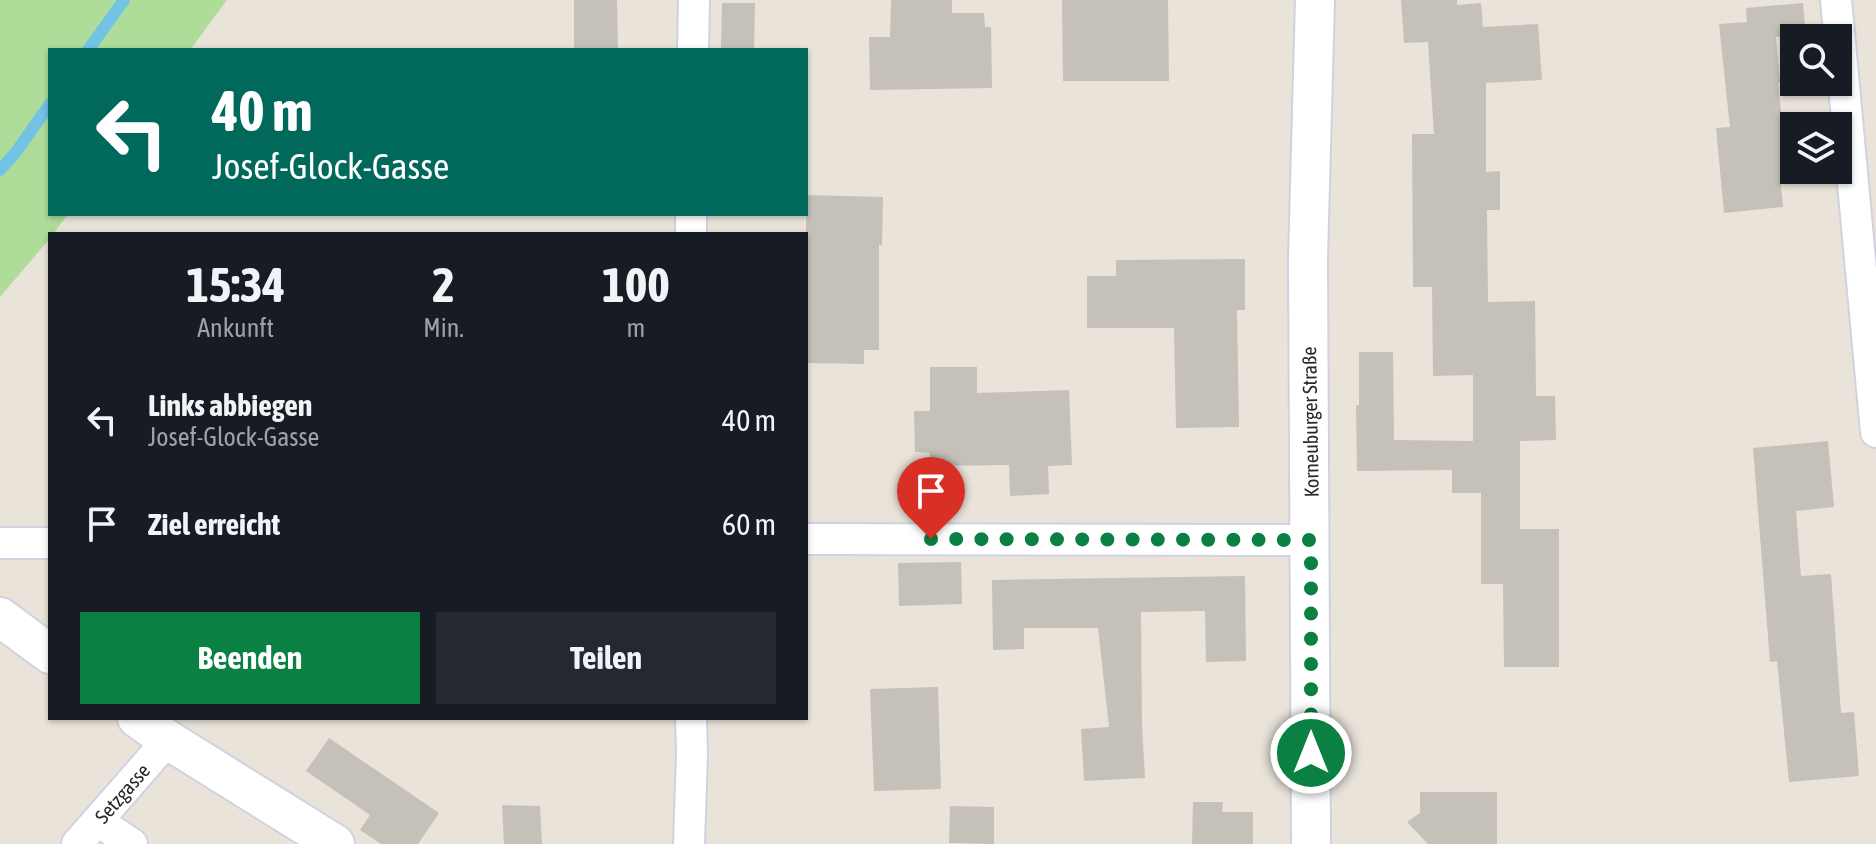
<!DOCTYPE html>
<html lang="de">
<meta charset="utf-8">
<style>
:root{--surface:#171b24;--page:#242831;--text:#f1f3f6;--muted:#9ea1a6;--accent:#0b8043}
body{margin:0;font-family:"Asap Condensed",sans-serif;background:var(--page);color:var(--text);height:100vh;display:flex;flex-direction:column;font-size:30px;white-space:nowrap}
*{box-sizing:border-box;margin:0}
p{font-size:26px;color:var(--muted)}
.icon{flex:none;width:44px;height:44px;fill:none;stroke:currentColor;stroke-width:2;stroke-linecap:round;stroke-linejoin:round}
.map{position:relative;flex:1;overflow:hidden}
.panel{position:absolute;left:48px;top:232px;width:760px;height:488px;display:flex;flex-direction:column;background:var(--surface);border-radius:0px;box-shadow:0 2px 6px #0004}
.panel>*{flex:none}
.hud{position:absolute;left:48px;top:48px;width:760px;height:168px;border-radius:0px;box-shadow:0 2px 6px #0004;background:#00695c;color:#fff;overflow:hidden}
.fabs{position:absolute;left:1780px;top:24px;display:grid;gap:16px}
.fabs a{display:grid;place-items:center;width:72px;height:72px;border-radius:0px;background:var(--surface);box-shadow:0 2px 6px #0004;font-size:40px}
.pin{position:absolute;display:grid;place-items:center;width:68px;height:68px;color:#fff;margin:-82px -34px;border-radius:50% 50% 50% 0;rotate:-45deg;box-shadow:0 0 8px #0007}
.pin .icon{rotate:45deg}
.me{position:absolute;width:88px;margin:-44px;rotate:0deg;stroke-linejoin:round;filter:drop-shadow(0 0 6px #0008)}
.turn{display:flex;align-items:center;gap:28px;height:168px;padding:0 32px;font-size:36px}
.turn .icon{width:104px;height:104px;stroke-width:2.5}
.turn b{display:block;font-size:56px;line-height:68px}
.eta{display:flex;justify-content:space-evenly;align-items:center;height:136px;text-align:center}
.eta b{font-size:48px;font-weight:700;line-height:56px}
.primary-button{display:flex;gap:16px;margin-top:auto;padding:16px 32px}
.primary-button a{flex:1;height:92px;border-radius:0px;background:var(--accent);color:#fff;font-size:32px;font-weight:700;line-height:92px;text-align:center}
.primary-button a+a{background:var(--page);color:var(--text)}
ul{padding:0;list-style:none}
li{display:flex;align-items:center;gap:24px;height:104px;padding:0 32px}
li div{flex:1}
li b{display:block;font-size:30px}
li em{font-style:normal}
.map>svg:first-child{display:block}
.green{fill:#aedd9a}
.lines{fill:none;stroke-linecap:round;stroke-linejoin:round}
.stream{stroke:#73c3e5;stroke-width:12}
.building{fill:#c5c1b9}
.minor-casing{stroke:#d0d2e0;stroke-width:34}
.tertiary-casing{stroke:#d0d2e0;stroke-width:42}
.minor{stroke:#fff;stroke-width:30}
.tertiary{stroke:#fff;stroke-width:38}
.route{stroke:#0b8043;stroke-width:14;stroke-dasharray:0 25.2}
.labels{text-anchor:middle;dominant-baseline:central;stroke-width:7;stroke-linejoin:round;paint-order:stroke}
.street-label{font-size:20px;fill:#282828;stroke:#fff}
</style>
<div class="map">
<svg width="1876" height="844" viewBox="0 0 1876 844">
<rect width="100%" height="100%" fill="#e9e3da"/>
<path class="green" d="M 0,0 L 227,0 L 190,50 L 50,50 L 50,214 L 68,214 L 53,234 L 50,234 L 50,238 L 46,243 L 0,297 Z"/>
<g class="lines">
<path class="stream" d="M 88,50 L 124,0
M 0,170 L 16,152 L 50,104"/>
</g>
<path class="building" d="M 574,0 L 617,0 L 618,50 L 574,50 Z
M 891,0 L 952,0 L 952,13 L 984,13 L 985,27 L 991,27 L 992,88 L 870,90 L 869,37 L 890,37 Z
M 1062,0 L 1168,0 L 1169,81 L 1063,81 Z
M 1401,0 L 1457,0 L 1457,5 L 1481,3 L 1483,27 L 1538,24 L 1542,80 L 1486,83 L 1486,172 L 1500,171 L 1500,210 L 1487,210 L 1488,302 L 1535,301 L 1536,396 L 1555,396 L 1556,440 L 1520,441 L 1520,529 L 1559,529 L 1559,667 L 1504,667 L 1503,584 L 1481,584 L 1481,493 L 1452,493 L 1452,470 L 1357,471 L 1356,405 L 1359,405 L 1359,352 L 1393,352 L 1394,440 L 1473,441 L 1473,375 L 1433,376 L 1432,287 L 1413,287 L 1412,134 L 1434,134 L 1428,42 L 1404,43 Z
M 722,3 L 755,3 L 754,50 L 721,50 Z
M 1803,3 L 1806,35 L 1776,37 L 1780,83 L 1778,83 L 1788,178 L 1781,185 L 1783,207 L 1724,213 L 1716,128 L 1730,127 L 1719,24 L 1747,22 L 1746,8 Z
M 806,195 L 883,197 L 882,245 L 879,245 L 879,350 L 864,350 L 864,364 L 808,363 L 808,243 L 806,243 Z
M 1245,259 L 1245,310 L 1237,310 L 1239,427 L 1176,428 L 1174,328 L 1087,328 L 1087,276 L 1116,276 L 1116,260 Z
M 930,367 L 977,367 L 977,393 L 1069,390 L 1072,465 L 1048,466 L 1049,494 L 1010,496 L 1009,465 L 930,466 L 930,453 L 915,452 L 914,411 L 930,411 Z
M 1828,441 L 1834,507 L 1796,511 L 1801,576 L 1831,574 L 1841,713 L 1854,712 L 1859,776 L 1789,782 L 1777,661 L 1770,662 L 1753,448 Z
M 961,562 L 962,604 L 899,606 L 898,563 Z
M 1245,576 L 1246,661 L 1206,662 L 1205,611 L 1141,612 L 1142,725 L 1145,778 L 1084,781 L 1081,729 L 1109,727 L 1098,628 L 1024,628 L 1024,649 L 993,650 L 992,580 Z
M 938,687 L 941,789 L 874,791 L 870,689 Z
M 329,738 L 439,813 L 418,844 L 381,844 L 360,830 L 370,815 L 306,771 Z
M 1420,792 L 1497,792 L 1497,844 L 1428,844 L 1407,822 L 1420,813 Z
M 1193,802 L 1223,802 L 1222,812 L 1253,812 L 1253,844 L 1192,844 Z
M 502,805 L 540,806 L 542,844 L 504,844 Z
M 950,806 L 994,807 L 994,844 L 949,843 Z"/>
<g class="lines">
<defs>
<g id="minor">
<path d="M 1836,0 L 1876,432"/>
<path d="M 693,50 L 694,0"/>
<path d="M 691,234 L 691,214"/>
<path d="M 806,539 L 1311,540"/>
<path d="M 0,543 L 50,543"/>
<path d="M 98,821 L 132,844"/>
<path id="s1" d="M 77,844 L 168,740"/>
<path d="M 689,844 L 692,754 L 691,718"/>
</g>
<path id="tertiary" d="M 0,617 L 50,654
M 137,718 L 168,740 L 335,844
M 1311,844 L 1308,258 L 1315,0"/>
</defs>
<use href="#minor" class="minor-casing"/>
<use href="#tertiary" class="tertiary-casing"/>
<use href="#minor" class="minor"/>
<use href="#tertiary" class="tertiary"/>
</g>
<g class="lines">
<path class="route" d="M 931,539 L 1311,540 L 1311,753"/>
</g>
<g class="labels">
<g class="street-label">
<text transform="translate(1310 422) rotate(-91)">Korneuburger Straße</text>
<text stroke="none"><textPath href="#s1" startOffset="68">Setzgasse</textPath></text>
</g>
</g>
</svg>
<div class="fabs">
<a><svg class="icon" aria-label="search" viewBox="0 0 24 24"><circle cx="10" cy="10" r="6"/><path d="M15 15l6 6"/></svg></a>
<a><svg class="icon" aria-label="layers" viewBox="0 0 24 24"><path d="M12 4l9 5-9 5-9-5zM3 14l9 5 9-5"/></svg></a>
</div>
<div class="pin" style="left:931px;top:539px;background:#d93025"><svg class="icon" aria-label="arrive" viewBox="0 0 24 24"><path d="M6 21V4h12l-3 4 3 4H6"/></svg></div>
<svg class="me" style="left:1311px;top:753px" viewBox="-20 -20 40 40"><circle r="17" fill="#0b8043" stroke="#fff" stroke-width="3"/><path d="M0-11L8 9 0 5-8 9z" fill="#fff"/></svg>
<div class="hud">
<div class="turn"><svg class="icon" aria-label="left" viewBox="0 0 24 24"><path d="M17 20v-9H6M10 6l-5 5 5 5"/></svg><div><b>40 m</b>Josef-Glock-Gasse</div></div>
</div>
<section class="panel">
<div class="eta">
<div><b>15:34</b><p>Ankunft</p></div>
<div><b>2</b><p>Min.</p></div>
<div><b>100</b><p>m</p></div>
</div>
<ul>
<li><svg class="icon" aria-label="left" viewBox="0 0 24 24"><path d="M17 20v-9H6M10 6l-5 5 5 5"/></svg><div><b>Links abbiegen</b><p>Josef-Glock-Gasse</p></div><em>40 m</em></li>
<li><svg class="icon" aria-label="arrive" viewBox="0 0 24 24"><path d="M6 21V4h12l-3 4 3 4H6"/></svg><div><b>Ziel erreicht</b></div><em>60 m</em></li>
</ul>
<div class="primary-button"><a>Beenden</a><a>Teilen</a></div>
</section>
</div>
